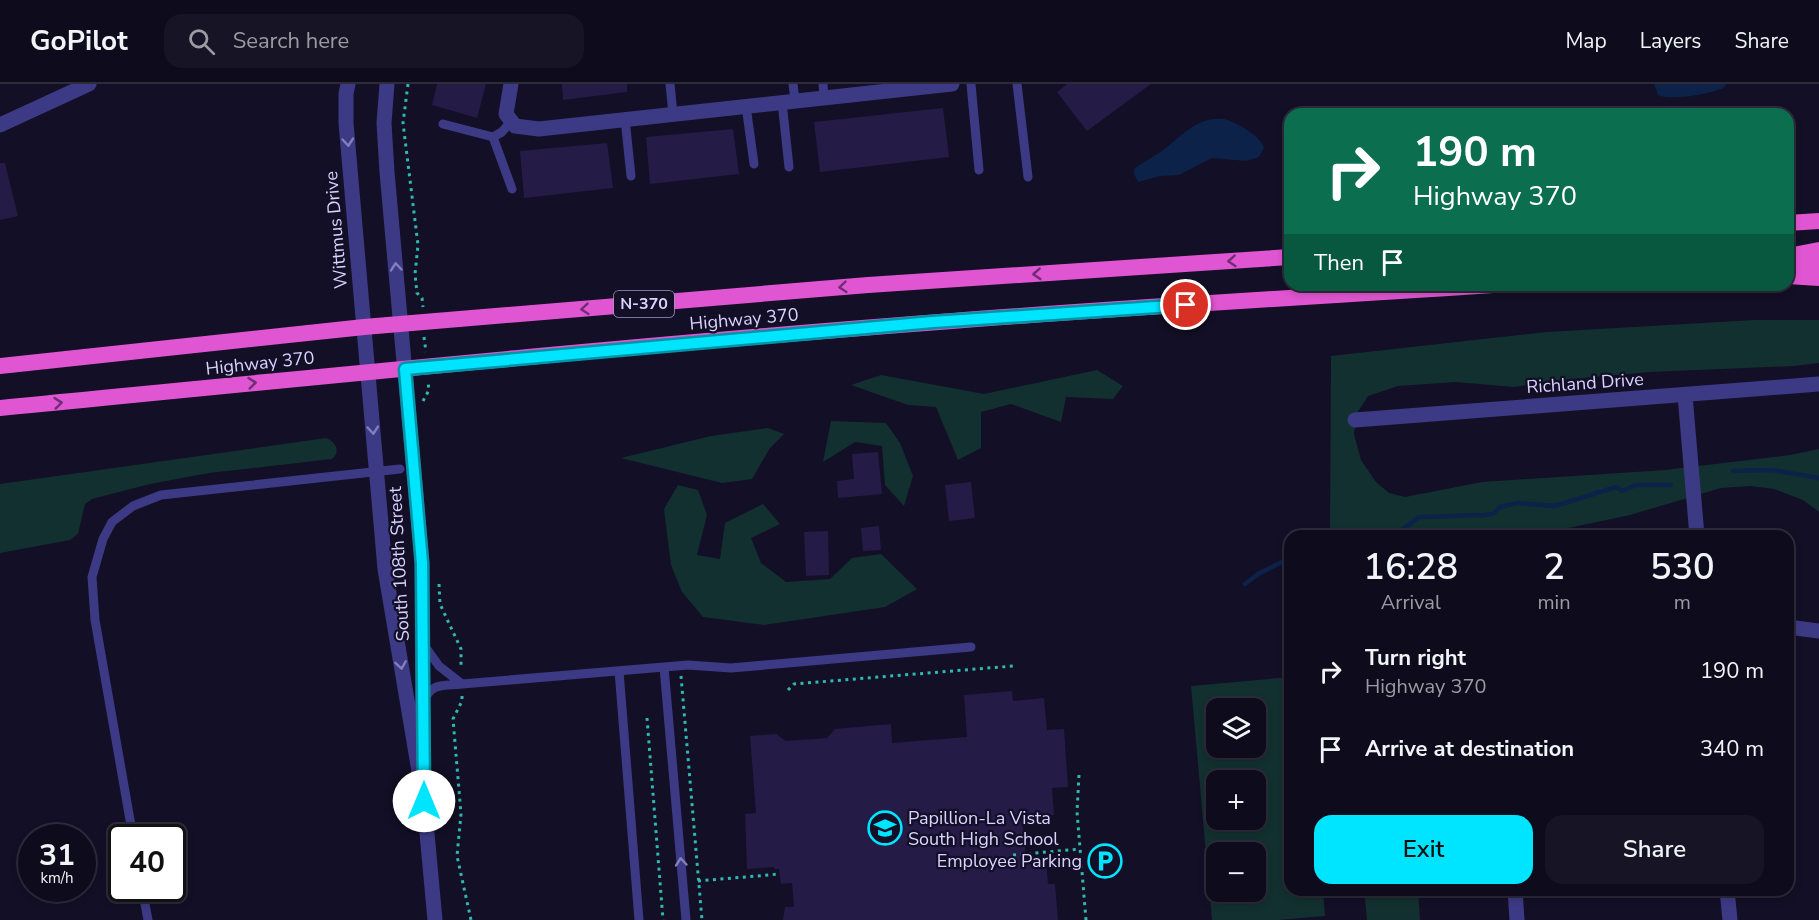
<!DOCTYPE html>
<meta charset="utf-8">
<style>
:root{--surface:#0e0b1c;--page:#171425;--text:#f1f3f6;--muted:#9b9ba3;--line:#2e2b3b;--accent:#00e5ff}
body{margin:0;font-family:"Nunito Sans",sans-serif;background:var(--page);color:var(--text);height:100vh;display:flex;flex-direction:column;font-size:22px;white-space:nowrap}
*{box-sizing:border-box;margin:0}
p{font-size:20px;color:var(--muted)}
.icon{flex:none;width:33px;height:33px;fill:none;stroke:currentColor;stroke-width:2;stroke-linecap:round;stroke-linejoin:round}
.map{position:relative;flex:1;overflow:hidden}
.sheet{position:absolute;left:1284px;top:446px;width:510px;height:366px;display:flex;flex-direction:column;background:var(--surface);border-radius:18px;box-shadow:0 3px 9px #0003,0 0 0 2px var(--line)}
.sheet>*{flex:none}
.top-card{position:absolute;left:1284px;top:24px;width:510px;height:183px;border-radius:18px;box-shadow:0 3px 9px #0003,0 0 0 2px var(--line);background:#0b6e4f;color:#fff;overflow:hidden}
.controls{position:absolute;left:1206px;top:614px;display:grid;gap:12px}
.controls a{display:grid;place-items:center;width:60px;height:60px;border-radius:12px;background:var(--surface);box-shadow:0 3px 9px #0003,0 0 0 2px var(--line);font-size:30px}
.speed{position:absolute;left:18px;top:740px;display:flex;gap:12px;font-size:30px;font-weight:700;text-align:center}
.speed>*{display:grid;place-content:center;width:78px;height:78px;border-radius:50%;background:var(--surface);box-shadow:0 3px 9px #0003,0 0 0 2px var(--line);line-height:1}
.speed small{font-size:15px;font-weight:400}
.speed .limit{border:3px solid #111;border-radius:9px;background:#fff;color:#111}
.pin{position:absolute;display:grid;place-items:center;width:51px;height:51px;color:#fff;margin:-26px;border:3px solid #fff;border-radius:50%;box-shadow:0 2px 6px #0007}
.me{position:absolute;width:66px;margin:-33px;rotate:0deg;stroke-linejoin:round;filter:drop-shadow(0 0 4px #0008)}
.turn{display:flex;align-items:center;gap:21px;height:126px;padding:0 30px;font-size:27px}
.turn .icon{width:78px;height:78px;stroke-width:2.5}
.turn b{display:block;font-size:42px;line-height:51px}
.then{display:flex;align-items:center;height:57px;padding:0 30px;background:#0003;gap:12px;font-size:22px}
.eta{display:flex;justify-content:space-evenly;align-items:center;height:102px;text-align:center}
.eta b{font-size:36px;font-weight:600;line-height:42px}
.cta{display:flex;gap:12px;margin-top:auto;padding:12px 30px}
.cta a{flex:1;height:69px;border-radius:18px;background:var(--accent);color:#111;font-size:24px;font-weight:600;line-height:69px;text-align:center}
.cta a+a{background:var(--page);color:var(--text)}
ul{padding:0;list-style:none}
li{display:flex;align-items:center;gap:18px;height:78px;padding:0 30px}
li div{flex:1}
li b{display:block;font-size:22px}
li em{font-style:normal}
header{display:flex;align-items:center;gap:36px;box-sizing:border-box;height:84px;padding:0 30px;background:var(--surface);border-bottom:2px solid var(--line)}
header strong{font-size:28px}
nav{display:flex;gap:33px;margin-inline-start:auto;font-size:21px}
.search{width:420px;height:54px;background:var(--page);display:flex;align-items:center;gap:15px;box-sizing:border-box;padding:0 21px;border-radius:18px;color:var(--muted);font-size:22px}
.map>svg:first-child{display:block}
.green{fill:#12302f;fill-rule:evenodd}
.water{fill:#0c2248}
.lines{fill:none;stroke-linecap:round;stroke-linejoin:round}
.stream{stroke:#0c2248;stroke-width:4.5}
.building{fill:#241b47}
.path{stroke:#2fb8b0;stroke-width:3;stroke-dasharray:3 4.5;stroke-linecap:butt}
.service{stroke:#3d3a85;stroke-width:9}
.minor{stroke:#3d3a85;stroke-width:15}
.tertiary{stroke:#3d3a85;stroke-width:15}
.trunk{stroke:#e055d1;stroke-width:16}
.oneway{stroke:#837fbc}
.oneway2{stroke:#6f2e73}
.route-casing{stroke:#0095a6;stroke-width:15}
.route{stroke:#00e5ff;stroke-width:10}
.labels{text-anchor:middle;dominant-baseline:central;stroke-width:4.5;stroke-linejoin:round;paint-order:stroke}
.shield{fill:#130f26;stroke:#9e99be;stroke-width:1.5}
.shield-label{font-size:16px;font-weight:bold;fill:#d9d4ff}
.street-label{font-size:18px;fill:#d9d4ff;stroke:#130f26}
.poi-label{font-size:18px;fill:#d9d4ff;stroke:#130f26;text-anchor:start}
</style>
<header>
<strong>GoPilot</strong>
<div class="search"><svg class="icon" aria-label="search" viewBox="0 0 24 24"><circle cx="10" cy="10" r="6"/><path d="M15 15l6 6"/></svg>Search here</div>
<nav><a>Map</a><a>Layers</a><a>Share</a></nav>
</header>
<div class="map">
<svg width="1819" height="836" viewBox="0 0 1819 836">
<rect width="100%" height="100%" fill="#130f26"/>
<path class="green" d="M 1754,236 L 1819,236 L 1819,279 L 1794,282 L 1650,288 L 1571,295 L 1514,303 L 1456,298 L 1398,302 L 1368,312 L 1357,329 L 1354,350 L 1361,376 L 1376,398 L 1389,409 L 1405,413 L 1482,398 L 1665,386 L 1790,371 L 1819,365 L 1819,428 L 1803,416 L 1774,405 L 1751,402 L 1721,404 L 1630,431 L 1535,451 L 1324,452 L 1330,444 L 1331,272 L 1547,248 Z
M 1097,286 L 1123,302 L 1113,315 L 1066,313 L 1061,338 L 1011,320 L 981,328 L 981,364 L 958,376 L 936,323 L 908,321 L 851,301 L 881,291 L 984,310 Z
M 831,337 L 886,339 L 900,359 L 913,392 L 904,422 L 885,401 L 882,362 L 855,358 L 823,378 Z
M 768,344 L 784,350 L 770,364 L 752,395 L 722,399 L 621,374 L 711,352 Z
M 326,354 C 336,358 341,368 332,375 L 209,389 L 150,400 L 92,415 L 85,420 L 78,450 L 70,456 L 0,469 L 0,400 Z
M 678,401 L 698,406 L 707,431 L 697,471 L 720,475 L 725,439 L 763,420 L 780,440 L 751,454 L 761,479 L 786,498 L 830,495 L 852,474 L 881,470 L 917,505 L 885,523 L 764,541 L 703,533 L 682,508 L 671,481 L 664,425 Z
M 1290,593 L 1290,806 L 1323,806 L 1325,832 L 1278,836 L 1212,836 L 1191,602 ZM 1216,624 L 1256,624 L 1256,663 L 1216,663 ZM 1216,696 L 1256,696 L 1256,735 L 1216,735 ZM 1216,768 L 1256,768 L 1256,807 L 1216,807 Z
M 1364,806 L 1418,806 L 1420,836 L 1367,836 Z"/>
<path class="water" d="M 1654,0 L 1726,0 L 1725,3 C 1714,10 1669,17 1658,11 Z
M 1224,35 C 1236,38 1261,52 1264,64 L 1259,73 L 1246,77 L 1212,74 L 1179,91 L 1160,92 L 1138,98 L 1134,90 L 1134,85 C 1144,77 1156,72 1166,64 C 1184,50 1197,33 1224,35 Z"/>
<g class="lines">
<path class="stream" d="M 1733,387 L 1772,386 L 1819,394
M 1393,452 L 1419,433 L 1483,431 L 1493,430 L 1500,423 L 1518,419 L 1555,422 L 1613,404 L 1617,403 L 1622,407 L 1636,401 L 1671,401
M 1245,500 L 1258,490 L 1290,474"/>
</g>
<path class="building" d="M 437,0 L 486,0 L 477,34 L 432,21 Z
M 562,0 L 627,0 L 627,8 L 563,16 Z
M 1067,0 L 1151,0 L 1087,47 L 1057,8 Z
M 943,24 L 949,73 L 820,88 L 814,38 Z
M 733,45 L 739,90 L 650,100 L 646,53 Z
M 607,59 L 613,104 L 524,114 L 520,67 Z
M 0,79 L 5,79 L 18,132 L 0,136 Z
M 878,368 L 882,410 L 838,414 L 837,397 L 854,395 L 852,370 Z
M 971,398 L 975,434 L 949,437 L 945,401 Z
M 879,442 L 881,466 L 863,467 L 861,444 Z
M 828,447 L 829,491 L 806,492 L 804,448 Z
M 1012,607 L 1013,617 L 1044,614 L 1047,646 L 1064,645 L 1068,703 L 1052,704 L 1054,731 L 1022,733 L 1026,776 L 1046,774 L 1048,800 L 1055,800 L 1058,836 L 783,836 L 785,823 L 794,823 L 792,799 L 781,800 L 779,785 L 774,785 L 774,783 L 747,785 L 745,730 L 756,729 L 750,652 L 776,650 L 786,657 L 827,654 L 835,645 L 891,640 L 892,659 L 967,653 L 964,611 Z"/>
<g class="lines">
<path class="path" d="M 408,0 L 403,39 L 418,161 L 415,190 L 417,209 L 422,214 L 423,223
M 424,253 L 426,268
M 423,317 L 429,306 L 428,298
M 439,500 L 440,520 L 461,565 L 461,585
M 681,592 L 702,836
M 788,606 L 794,600 L 1013,582
M 462,612 L 462,617 L 453,635 L 461,730 L 457,772 L 471,836
M 647,634 L 663,836
M 1079,691 L 1077,728 L 1086,836
M 1013,771 L 1080,765
M 698,797 L 780,790"/>
<path class="service" d="M 670,0 L 673,30
M 793,0 L 795,17
M 823,0 L 824,14
M 971,0 L 979,86
M 1017,0 L 1028,93
M 782,18 L 789,83
M 746,22 L 754,80
M 625,35 L 631,92
M 443,40 L 493,53 L 502,48 L 511,37
M 493,53 L 512,105
M 424,561 L 439,582 L 462,600
M 664,583 L 686,836
M 619,587 L 639,836
M 424,616 C 433,598 444,602 462,600 L 688,581 L 731,584 L 971,563
M 133,753 L 95,536 L 92,493 L 103,455 L 112,438 L 133,422 L 161,411 L 400,385
M 142,804 L 148,836"/>
<path class="minor" d="M 511,0 L 506,30 L 515,42 L 539,45 L 952,0
M 0,41 L 89,0
M 1685,311 L 1697,452
M 1355,336 L 1819,300
M 1788,543 L 1819,547
M 1515,806 L 1517,836
M 1727,806 L 1730,836"/>
<path class="tertiary" d="M 348,0 L 346,10 L 346,39 L 385,485 L 424,717 L 435,836
M 387,0 L 384,39 L 387,88 L 422,479 L 423,669"/>
<path class="trunk" d="M 1788,139 L 1819,137
M 1788,172 L 1819,166
M 1788,181 L 1819,179
M 1788,192 L 1819,194
M 0,282 L 364,243 L 868,201 L 1290,173
M 0,324 C 317,293 634,261 952,237 C 1132,223 1312,213 1493,201"/>
</g>
<defs><path id="oneway-chevron" d="M-2-3.5L2.5 0L-2 3.5" fill="none" stroke-width="1.6" stroke-linecap="round" stroke-linejoin="round" transform="scale(1.5)"/></defs>
<g class="oneway">
<use href="#oneway-chevron" transform="translate(348 58) rotate(85)"/>
<use href="#oneway-chevron" transform="translate(396 183) rotate(-95)"/>
<use href="#oneway-chevron" transform="translate(373 346) rotate(85)"/>
<use href="#oneway-chevron" transform="translate(401 581) rotate(81)"/>
<use href="#oneway-chevron" transform="translate(681 778) rotate(-95)"/>
</g>
<g class="oneway2">
<use href="#oneway-chevron" transform="translate(1232 177) rotate(176)"/>
<use href="#oneway-chevron" transform="translate(1037 190) rotate(176)"/>
<use href="#oneway-chevron" transform="translate(843 203) rotate(175)"/>
<use href="#oneway-chevron" transform="translate(585 225) rotate(175)"/>
<use href="#oneway-chevron" transform="translate(252 299) rotate(-6)"/>
<use href="#oneway-chevron" transform="translate(58 319) rotate(-6)"/>
</g>
<g class="lines">
<defs>
<path id="route" d="M 424,717 L 422,479 L 405,285 L 933,238 L 1186,221"/>
</defs>
<use href="#route" class="route-casing"/>
<use href="#route" class="route"/>
</g>
<defs>
<symbol id="school-ring" viewBox="-11 -11 22 22"><circle r="9.5" fill="#130f26" stroke="#00e5ff" stroke-width="1.5"/><path d="M0-5L7-2L0 1L-7-2ZM-4 1L0 2.5L4 1V4Q0 6-4 4Z" fill="#00e5ff"/></symbol>
<symbol id="parking-ring" viewBox="-11 -11 22 22"><circle r="9.5" fill="#130f26" stroke="#00e5ff" stroke-width="1.5"/><path d="M-3.5-5.5H1a3.5 3.5 0 0 1 0 7H-1V5.5H-3.5ZM-1-3.4V-.6H.8a1.4 1.4 0 0 0 0-2.8Z" fill="#00e5ff"/></symbol>
</defs>
<g fill-rule="evenodd">
<use href="#school-ring" x="866" y="725" width="38" height="38"/>
<use href="#parking-ring" x="1086" y="758" width="38" height="38"/>
</g>
<g class="labels">
<rect class="shield" x="614" y="207" width="60" height="26" rx="4.5"/>
<g class="shield-label">
<text x="644" y="220">N-370</text>
</g>
<g class="street-label">
<text transform="translate(336 146) rotate(-95)">Wittmus Drive</text>
<text transform="translate(744 235) rotate(-5)">Highway 370</text>
<text transform="translate(260 279) rotate(-6)">Highway 370</text>
<text transform="translate(1585 299) rotate(-4)">Richland Drive</text>
<text transform="translate(399 480) rotate(-93)">South 108th Street</text>
</g>
<g class="poi-label">
<text x="908" y="734">Papillion-La Vista<tspan x="908" dy="21">South High School</tspan></text>
<text x="1082" y="777" text-anchor="end">Employee Parking</text>
</g>
</g>
</svg>
<div class="controls">
<a><svg class="icon" aria-label="layers" viewBox="0 0 24 24"><path d="M12 4l9 5-9 5-9-5zM3 14l9 5 9-5"/></svg></a>
<a>+</a>
<a>−</a>
</div>
<div class="speed"><div>31<small>km/h</small></div><div class="limit">40</div></div>
<div class="pin" style="left:1186px;top:221px;background:#d93025"><svg class="icon" aria-label="arrive" viewBox="0 0 24 24"><path d="M6 21V4h12l-3 4 3 4H6"/></svg></div>
<svg class="me" style="left:424px;top:717px" viewBox="-20 -20 40 40"><circle r="19" fill="#fff"/><path d="M0-13L10 11 0 6-10 11z" fill="#00e5ff"/></svg>
<div class="top-card">
<div class="turn"><svg class="icon" aria-label="right" viewBox="0 0 24 24"><path d="M7 20v-9h11M14 6l5 5-5 5"/></svg><div><b>190 m</b>Highway 370</div></div>
<div class="then">Then<svg class="icon" aria-label="arrive" viewBox="0 0 24 24"><path d="M6 21V4h12l-3 4 3 4H6"/></svg></div>
</div>
<section class="sheet">
<div class="eta">
<div><b>16:28</b><p>Arrival</p></div>
<div><b>2</b><p>min</p></div>
<div><b>530</b><p>m</p></div>
</div>
<ul>
<li><svg class="icon" aria-label="right" viewBox="0 0 24 24"><path d="M7 20v-9h11M14 6l5 5-5 5"/></svg><div><b>Turn right</b><p>Highway 370</p></div><em>190 m</em></li>
<li><svg class="icon" aria-label="arrive" viewBox="0 0 24 24"><path d="M6 21V4h12l-3 4 3 4H6"/></svg><div><b>Arrive at destination</b></div><em>340 m</em></li>
</ul>
<div class="cta"><a>Exit</a><a>Share</a></div>
</section>
</div>
